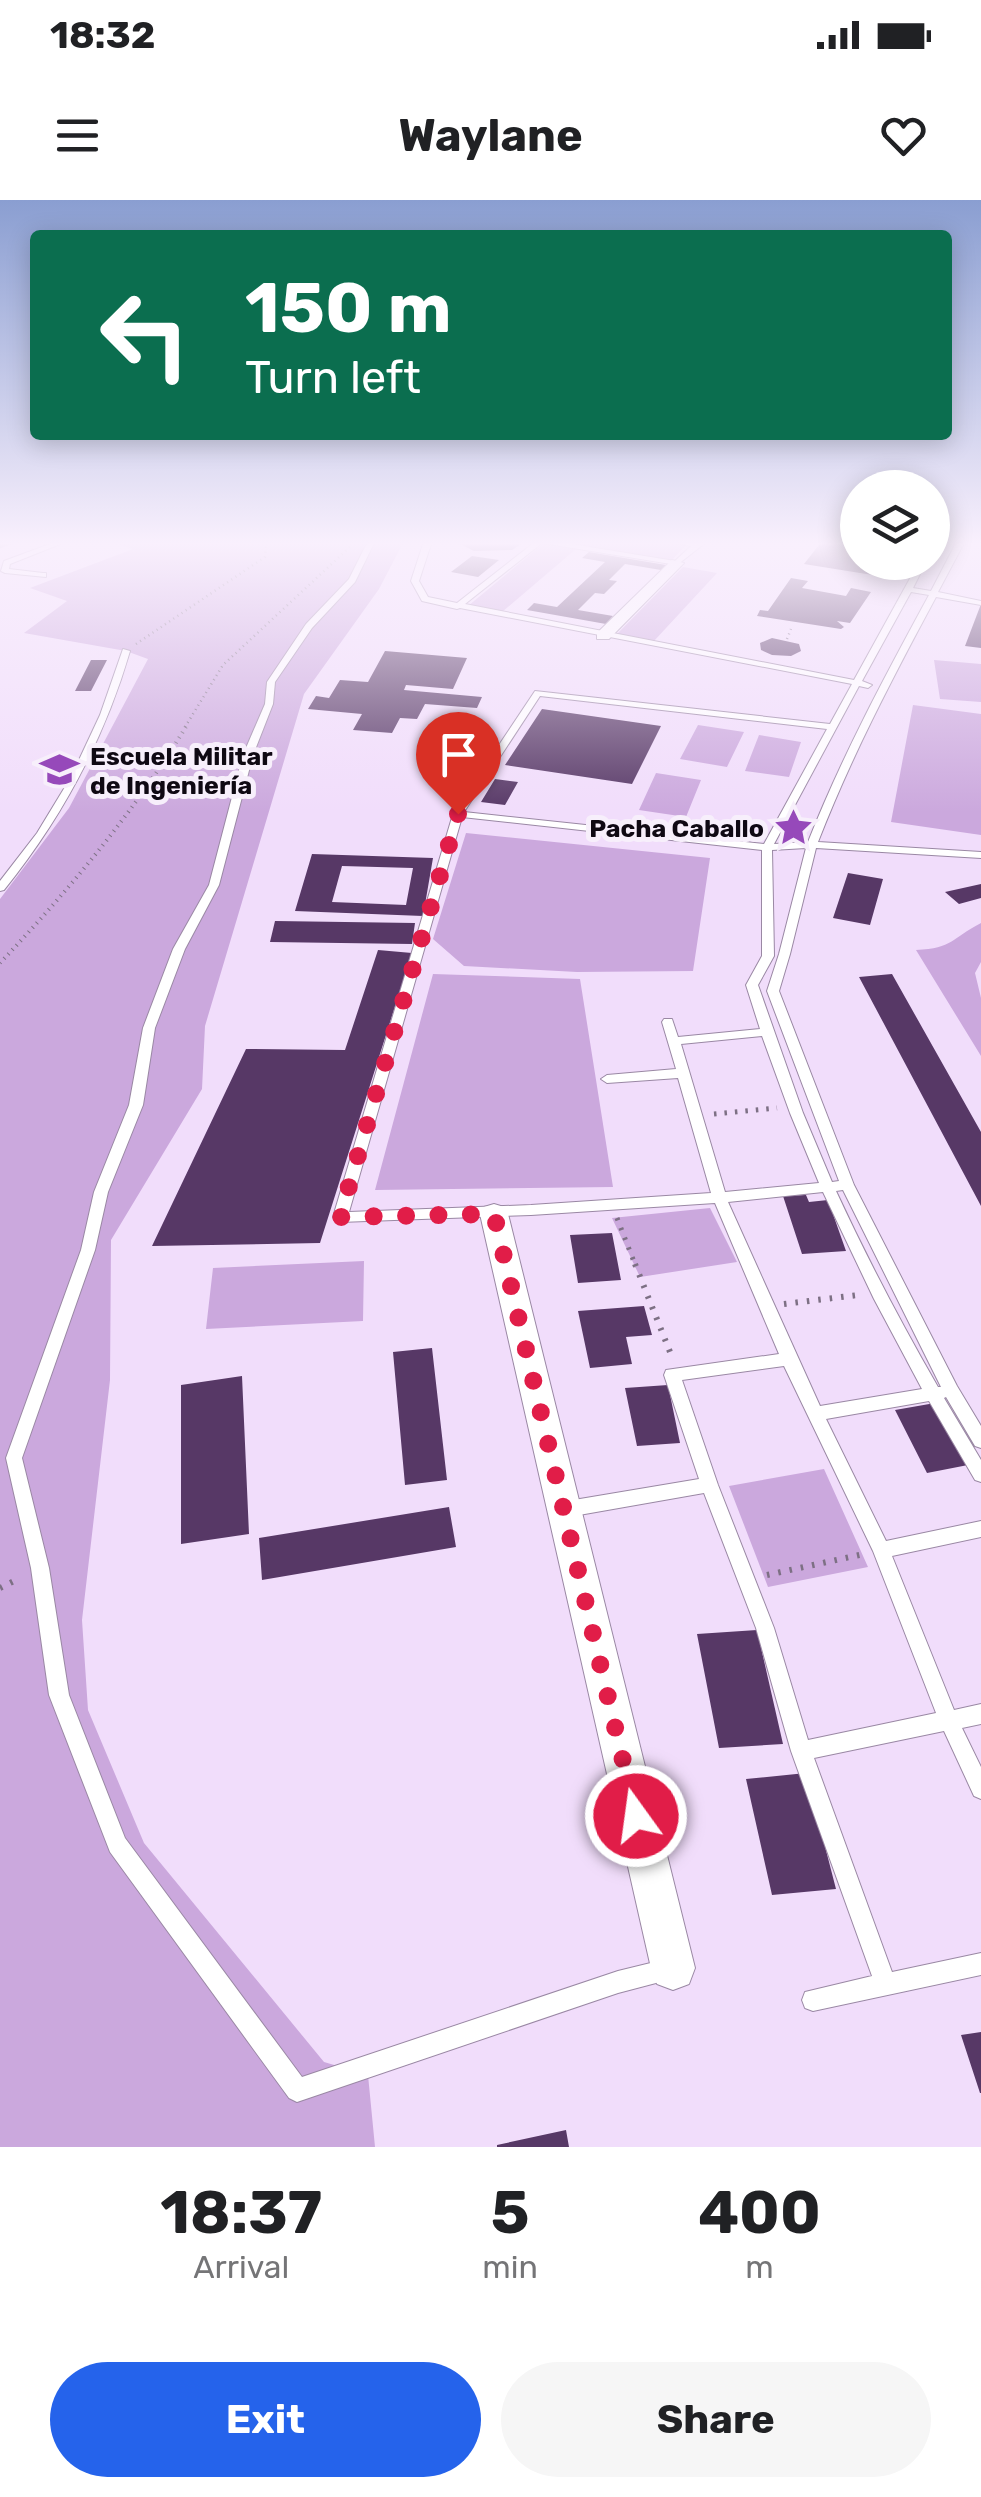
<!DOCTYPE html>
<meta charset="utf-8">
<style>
:root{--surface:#fff;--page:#f6f6f6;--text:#202124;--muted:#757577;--accent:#2563eb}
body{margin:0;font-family:Rubik,sans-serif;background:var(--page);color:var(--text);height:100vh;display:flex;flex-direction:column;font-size:38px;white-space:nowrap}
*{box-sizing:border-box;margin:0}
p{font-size:32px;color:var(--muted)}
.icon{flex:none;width:55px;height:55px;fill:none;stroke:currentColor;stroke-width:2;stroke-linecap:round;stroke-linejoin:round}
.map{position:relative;height:1947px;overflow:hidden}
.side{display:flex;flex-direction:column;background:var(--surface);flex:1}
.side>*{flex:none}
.top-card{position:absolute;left:30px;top:30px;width:922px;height:210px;border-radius:10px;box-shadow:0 5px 25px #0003;background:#0b6e4f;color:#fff;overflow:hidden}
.tools{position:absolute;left:840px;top:270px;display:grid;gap:20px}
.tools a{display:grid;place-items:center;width:110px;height:110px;border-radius:50%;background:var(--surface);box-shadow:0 5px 25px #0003;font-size:50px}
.pin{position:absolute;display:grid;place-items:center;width:85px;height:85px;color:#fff;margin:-102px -42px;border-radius:50% 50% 50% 0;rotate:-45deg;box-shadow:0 0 10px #0007}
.pin .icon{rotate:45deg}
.me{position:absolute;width:110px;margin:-55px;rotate:346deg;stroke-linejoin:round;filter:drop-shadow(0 0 8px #0008)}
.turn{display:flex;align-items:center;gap:35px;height:210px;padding:0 50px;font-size:45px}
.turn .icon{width:130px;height:130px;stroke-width:2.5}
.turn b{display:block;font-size:70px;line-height:85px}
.eta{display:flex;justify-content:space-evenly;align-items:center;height:170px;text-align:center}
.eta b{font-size:60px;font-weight:700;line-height:70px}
.button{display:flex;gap:20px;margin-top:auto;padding:20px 50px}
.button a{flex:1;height:115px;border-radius:60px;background:var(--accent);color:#fff;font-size:40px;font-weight:700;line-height:115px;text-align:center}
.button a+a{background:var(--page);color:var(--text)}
.status{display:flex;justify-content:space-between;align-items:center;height:70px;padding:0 50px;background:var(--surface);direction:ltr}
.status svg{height:28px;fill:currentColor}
header{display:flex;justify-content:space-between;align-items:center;height:130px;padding:0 50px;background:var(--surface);font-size:45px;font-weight:700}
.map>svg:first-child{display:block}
.green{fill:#cba8dd}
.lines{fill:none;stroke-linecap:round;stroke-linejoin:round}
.stream{stroke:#725a80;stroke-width:4}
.building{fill:#573866;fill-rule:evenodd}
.lane-casing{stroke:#9a88a4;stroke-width:2}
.street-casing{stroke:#9a88a4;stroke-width:2}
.path-far3{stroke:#7d7084;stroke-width:2.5;stroke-dasharray:1 4;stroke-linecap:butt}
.path-far2{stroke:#7d7084;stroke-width:4;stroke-dasharray:1 5;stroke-linecap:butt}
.path-far1{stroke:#7d7084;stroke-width:5;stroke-dasharray:2.5 8;stroke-linecap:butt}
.path{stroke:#7d7084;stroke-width:6;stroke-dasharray:2.5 9;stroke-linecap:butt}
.lane{fill:#fff;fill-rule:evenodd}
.street{fill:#fff;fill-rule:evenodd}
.route{stroke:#e11d48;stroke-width:18;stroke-dasharray:0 32.4}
.labels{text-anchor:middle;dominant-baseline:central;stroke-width:10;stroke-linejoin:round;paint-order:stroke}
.far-poi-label{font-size:25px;font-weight:bold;fill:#0f0913;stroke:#f7effb;text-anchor:start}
</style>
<div class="status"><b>18:32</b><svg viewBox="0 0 49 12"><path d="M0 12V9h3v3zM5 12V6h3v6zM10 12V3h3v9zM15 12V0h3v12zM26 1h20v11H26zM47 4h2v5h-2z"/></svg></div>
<header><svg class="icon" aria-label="menu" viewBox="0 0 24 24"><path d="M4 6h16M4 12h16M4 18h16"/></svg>Waylane<svg class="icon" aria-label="heart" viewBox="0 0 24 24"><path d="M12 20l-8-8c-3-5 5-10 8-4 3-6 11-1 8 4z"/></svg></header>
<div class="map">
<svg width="981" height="1947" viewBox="0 0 981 1947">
<rect width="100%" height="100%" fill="#f1ddfb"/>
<path class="green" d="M 108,341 L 404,341 L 379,389 L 304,494 L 205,826 L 202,889 L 111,1040 L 110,1180 L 82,1420 L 88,1510 L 144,1643 L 324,1862 L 368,1875 L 375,1947 L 0,1947 L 0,699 L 69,608 L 148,459 L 126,451 L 24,433 L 67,401 L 30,388 L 133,349 Z
M 556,341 L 658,341 L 686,345 L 672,360 Z
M 544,343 L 576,349 L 502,412 L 468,406 Z
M 683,367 L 717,373 L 654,441 L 617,434 Z
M 934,460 L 981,464 L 981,502 L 940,499 Z
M 913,505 L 981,514 L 981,635 L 891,622 Z
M 698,525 L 744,532 L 727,567 L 680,559 Z
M 759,535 L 801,542 L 789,577 L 745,571 Z
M 656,573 L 701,580 L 686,617 L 639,610 Z
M 466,633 L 710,658 L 693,771 L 577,772 L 464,766 L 433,739 Z
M 981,723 L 981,762 L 975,773 L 981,798 L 981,856 L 916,750 C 954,748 950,739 981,723 Z
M 433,774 L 580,779 L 613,987 L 375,990 Z
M 710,1008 L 737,1062 L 640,1077 L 612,1018 Z
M 364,1061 L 363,1121 L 206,1129 L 213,1068 Z
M 824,1269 L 868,1367 L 768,1387 L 729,1286 Z"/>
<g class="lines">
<path class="stream" d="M 0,346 L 14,341"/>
</g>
<path class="building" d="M 454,341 L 526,341 L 512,350 L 474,351 Z
M 822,341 L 858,341 L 858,362 L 894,362 L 885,377 L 804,364 Z
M 589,352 L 666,365 L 661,370 L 625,364 L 609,380 L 617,381 L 604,394 L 595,393 L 578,410 L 613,416 L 606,424 L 527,410 L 534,403 L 557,407 L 605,362 L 582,358 Z
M 472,356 L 499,360 L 478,377 L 451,372 Z
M 791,378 L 808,381 L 802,388 L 846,396 L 851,388 L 871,392 L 850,423 L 837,421 L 844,427 L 841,429 L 757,416 L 760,410 L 768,411 Z
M 981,404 L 981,448 L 965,446 Z
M 772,438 L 799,444 L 801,451 L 791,456 L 772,455 L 761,450 L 760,443 Z
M 385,451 L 467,458 L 453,489 L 406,485 L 404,490 L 482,497 L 477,508 L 425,504 L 417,519 L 400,518 L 392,533 L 353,530 L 362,514 L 308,509 L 316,496 L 329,498 L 340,480 L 368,482 Z
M 91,460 L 107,460 L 91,491 L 75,491 Z
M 542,509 L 661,526 L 632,584 L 505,565 Z
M 495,579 L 518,582 L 505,605 L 481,602 Z
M 312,654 L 433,658 L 423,716 L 295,711 ZM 342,666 L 413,668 L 406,705 L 332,702 Z
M 848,673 L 883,679 L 870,725 L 833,718 Z
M 981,684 L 981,698 L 959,704 L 945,692 Z
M 275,721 L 415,723 L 412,744 L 270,742 Z
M 378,750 L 412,753 L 320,1043 L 152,1046 L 246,849 L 345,850 Z
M 892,774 L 981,932 L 981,1006 L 859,777 Z
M 806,995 L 809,1002 L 828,1000 L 846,1051 L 802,1054 L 783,996 Z
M 612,1033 L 621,1080 L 578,1083 L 570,1035 Z
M 644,1106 L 652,1135 L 626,1137 L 632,1164 L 590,1168 L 578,1111 Z
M 432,1148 L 447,1280 L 405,1285 L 393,1152 Z
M 242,1176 L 249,1334 L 181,1344 L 181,1185 Z
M 668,1185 L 680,1243 L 637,1246 L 625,1188 Z
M 935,1203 L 968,1265 L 927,1273 L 895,1210 Z
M 449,1307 L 456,1347 L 262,1380 L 259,1338 Z
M 757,1430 L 783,1544 L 719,1548 L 697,1434 Z
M 806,1573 L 836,1689 L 772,1695 L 746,1579 Z
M 981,1832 L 981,1893 L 980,1893 L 961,1835 Z
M 566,1930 L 569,1947 L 497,1947 L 497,1945 Z"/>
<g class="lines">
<defs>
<path id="lane" d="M 58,341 L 68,341 L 10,364 L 9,369 L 43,373 L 46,373 L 46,377 L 5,373 L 1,371 L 4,361 Z
M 368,341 L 375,341 L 355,382 L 312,428 L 275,482 L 273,504 L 253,555 L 219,685 L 185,749 L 155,828 L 143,905 L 108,992 L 95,1050 L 22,1258 L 49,1368 L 69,1495 L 125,1638 L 302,1877 L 618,1771 L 667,1759 L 675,1762 L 678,1770 L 675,1778 L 618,1793 L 297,1902 L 289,1898 L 110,1652 L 49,1495 L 31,1368 L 6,1258 L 81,1050 L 94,992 L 129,905 L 143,828 L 173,749 L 209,685 L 243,555 L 265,504 L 267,482 L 306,424 L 349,379 Z
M 424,341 L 432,341 L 419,381 L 428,397 L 457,403 L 536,341 L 553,341 L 675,361 L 691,346 L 664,341 L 700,343 L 700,347 L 677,365 L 542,343 L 465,404 L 854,480 L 919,362 L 926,362 L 913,388 L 931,391 L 957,341 L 965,341 L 938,392 L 981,401 L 981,405 L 936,397 C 893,477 851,557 818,642 L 981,652 L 981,658 L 816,648 L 790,754 L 779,791 L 854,985 L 957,1186 L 981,1226 L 981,1248 L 975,1246 L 946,1197 L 944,1198 L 981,1260 L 981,1282 L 975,1280 L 929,1201 L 826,1219 L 886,1341 L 981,1321 L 981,1337 L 892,1356 L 954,1510 L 981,1504 L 981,1524 L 962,1528 L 981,1567 L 981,1599 L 974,1596 L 944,1531 L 814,1558 L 892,1772 L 981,1753 L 981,1775 L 813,1811 L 805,1808 L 802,1800 L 805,1792 L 872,1776 L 791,1551 L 756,1428 L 704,1293 L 562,1318 L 556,1315 L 553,1310 L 556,1305 L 562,1302 L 699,1279 L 664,1175 L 666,1170 L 779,1154 L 715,1003 L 531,1015 L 340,1022 L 335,1021 L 333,1017 L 453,614 L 535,491 L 830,524 L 852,484 L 460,408 L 457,409 L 422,401 L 411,381 ZM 911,392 L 929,395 C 885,476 842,556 808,642 L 774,644 L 859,486 L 868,488 L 872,485 L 862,481 ZM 540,496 L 827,529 L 764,644 L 464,612 ZM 462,617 L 762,650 L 762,756 L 746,785 L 760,829 L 678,837 L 672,819 L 664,819 L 662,822 L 676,869 L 607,875 L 601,879 L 607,883 L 678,878 L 711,993 L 531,1005 L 349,1012 ZM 806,648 L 779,754 L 767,791 L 839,981 L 832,982 L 803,913 L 758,785 L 774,756 L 772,650 ZM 762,836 L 790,913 L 819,983 L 725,992 L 681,844 ZM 843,990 L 941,1187 L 938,1187 C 901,1123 867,1058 836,991 ZM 823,992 L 874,1099 L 922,1189 L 820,1206 L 728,1002 ZM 784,1166 L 873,1351 L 936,1513 L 808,1540 L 774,1428 L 718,1285 L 682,1180 Z
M 932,341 L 940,341 L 932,348 Z
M 123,449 L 130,451 C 104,540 62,618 4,690 L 0,691 L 0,681 L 37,633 L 71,577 L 100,515 Z"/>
<path id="street" d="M 708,341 L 697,349 L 690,345 L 693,341 Z
M 672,360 L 684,363 L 609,439 L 597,439 L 597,433 Z
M 494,1004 L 504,1007 L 508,1014 L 695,1768 L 689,1784 L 673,1790 L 657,1784 L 651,1768 L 480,1014 L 484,1007 Z"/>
</defs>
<use href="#lane" class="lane-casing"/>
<use href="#street" class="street-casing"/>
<path class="path-far3" d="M 787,439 L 791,429
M 136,444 L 265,357 L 266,341
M 185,527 L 223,465 L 351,346"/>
<path class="path-far2" d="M 0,763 C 69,690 135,611 187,525"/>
<path class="path-far1" d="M 714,914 L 777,908
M 617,1018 L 636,1067"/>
<path class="path" d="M 635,1064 L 672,1157
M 784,1104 L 858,1095
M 767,1375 L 864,1354
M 0,1388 L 20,1378"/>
<use href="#lane" class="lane"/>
<use href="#street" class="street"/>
</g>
<linearGradient id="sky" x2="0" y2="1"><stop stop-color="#8a9ed1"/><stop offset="0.56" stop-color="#f9f0fd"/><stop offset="1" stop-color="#f9f0fd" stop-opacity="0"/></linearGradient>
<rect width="981" height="613" fill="url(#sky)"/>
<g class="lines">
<path class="route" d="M 458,614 L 340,1017 L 494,1014 L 636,1616"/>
</g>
<defs>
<symbol id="university-bare" viewBox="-9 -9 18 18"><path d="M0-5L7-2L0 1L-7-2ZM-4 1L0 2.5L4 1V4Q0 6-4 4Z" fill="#9649ba" stroke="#f7effb" stroke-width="2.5" paint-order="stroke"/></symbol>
<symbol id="sight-bare" viewBox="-9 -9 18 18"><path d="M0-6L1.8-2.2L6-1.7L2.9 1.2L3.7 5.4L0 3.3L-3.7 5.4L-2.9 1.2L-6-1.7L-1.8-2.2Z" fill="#9649ba" stroke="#f7effb" stroke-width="2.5" paint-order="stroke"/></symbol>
</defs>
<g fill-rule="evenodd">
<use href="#university-bare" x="32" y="542" width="55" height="55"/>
<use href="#sight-bare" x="766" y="600" width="55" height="55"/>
</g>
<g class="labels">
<g class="far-poi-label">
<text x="90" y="556">Escuela Militar<tspan x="90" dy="29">de Ingeniería</tspan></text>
<text x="764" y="628" text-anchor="end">Pacha Caballo</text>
</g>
</g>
</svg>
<div class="tools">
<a><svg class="icon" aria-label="layers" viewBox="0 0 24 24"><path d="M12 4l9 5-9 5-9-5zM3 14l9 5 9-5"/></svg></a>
</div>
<div class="pin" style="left:458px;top:614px;background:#d93025"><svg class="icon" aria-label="arrive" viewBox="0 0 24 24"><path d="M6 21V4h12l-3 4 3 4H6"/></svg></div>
<svg class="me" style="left:636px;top:1616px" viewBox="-20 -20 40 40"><circle r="17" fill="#e11d48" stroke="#fff" stroke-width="3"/><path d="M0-11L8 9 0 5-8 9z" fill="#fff"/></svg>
<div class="top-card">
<div class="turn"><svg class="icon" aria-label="left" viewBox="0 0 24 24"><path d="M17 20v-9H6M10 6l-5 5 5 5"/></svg><div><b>150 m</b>Turn left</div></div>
</div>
</div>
<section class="side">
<div class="eta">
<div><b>18:37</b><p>Arrival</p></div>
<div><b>5</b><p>min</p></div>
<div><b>400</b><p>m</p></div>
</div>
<div class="button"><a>Exit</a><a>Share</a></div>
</section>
